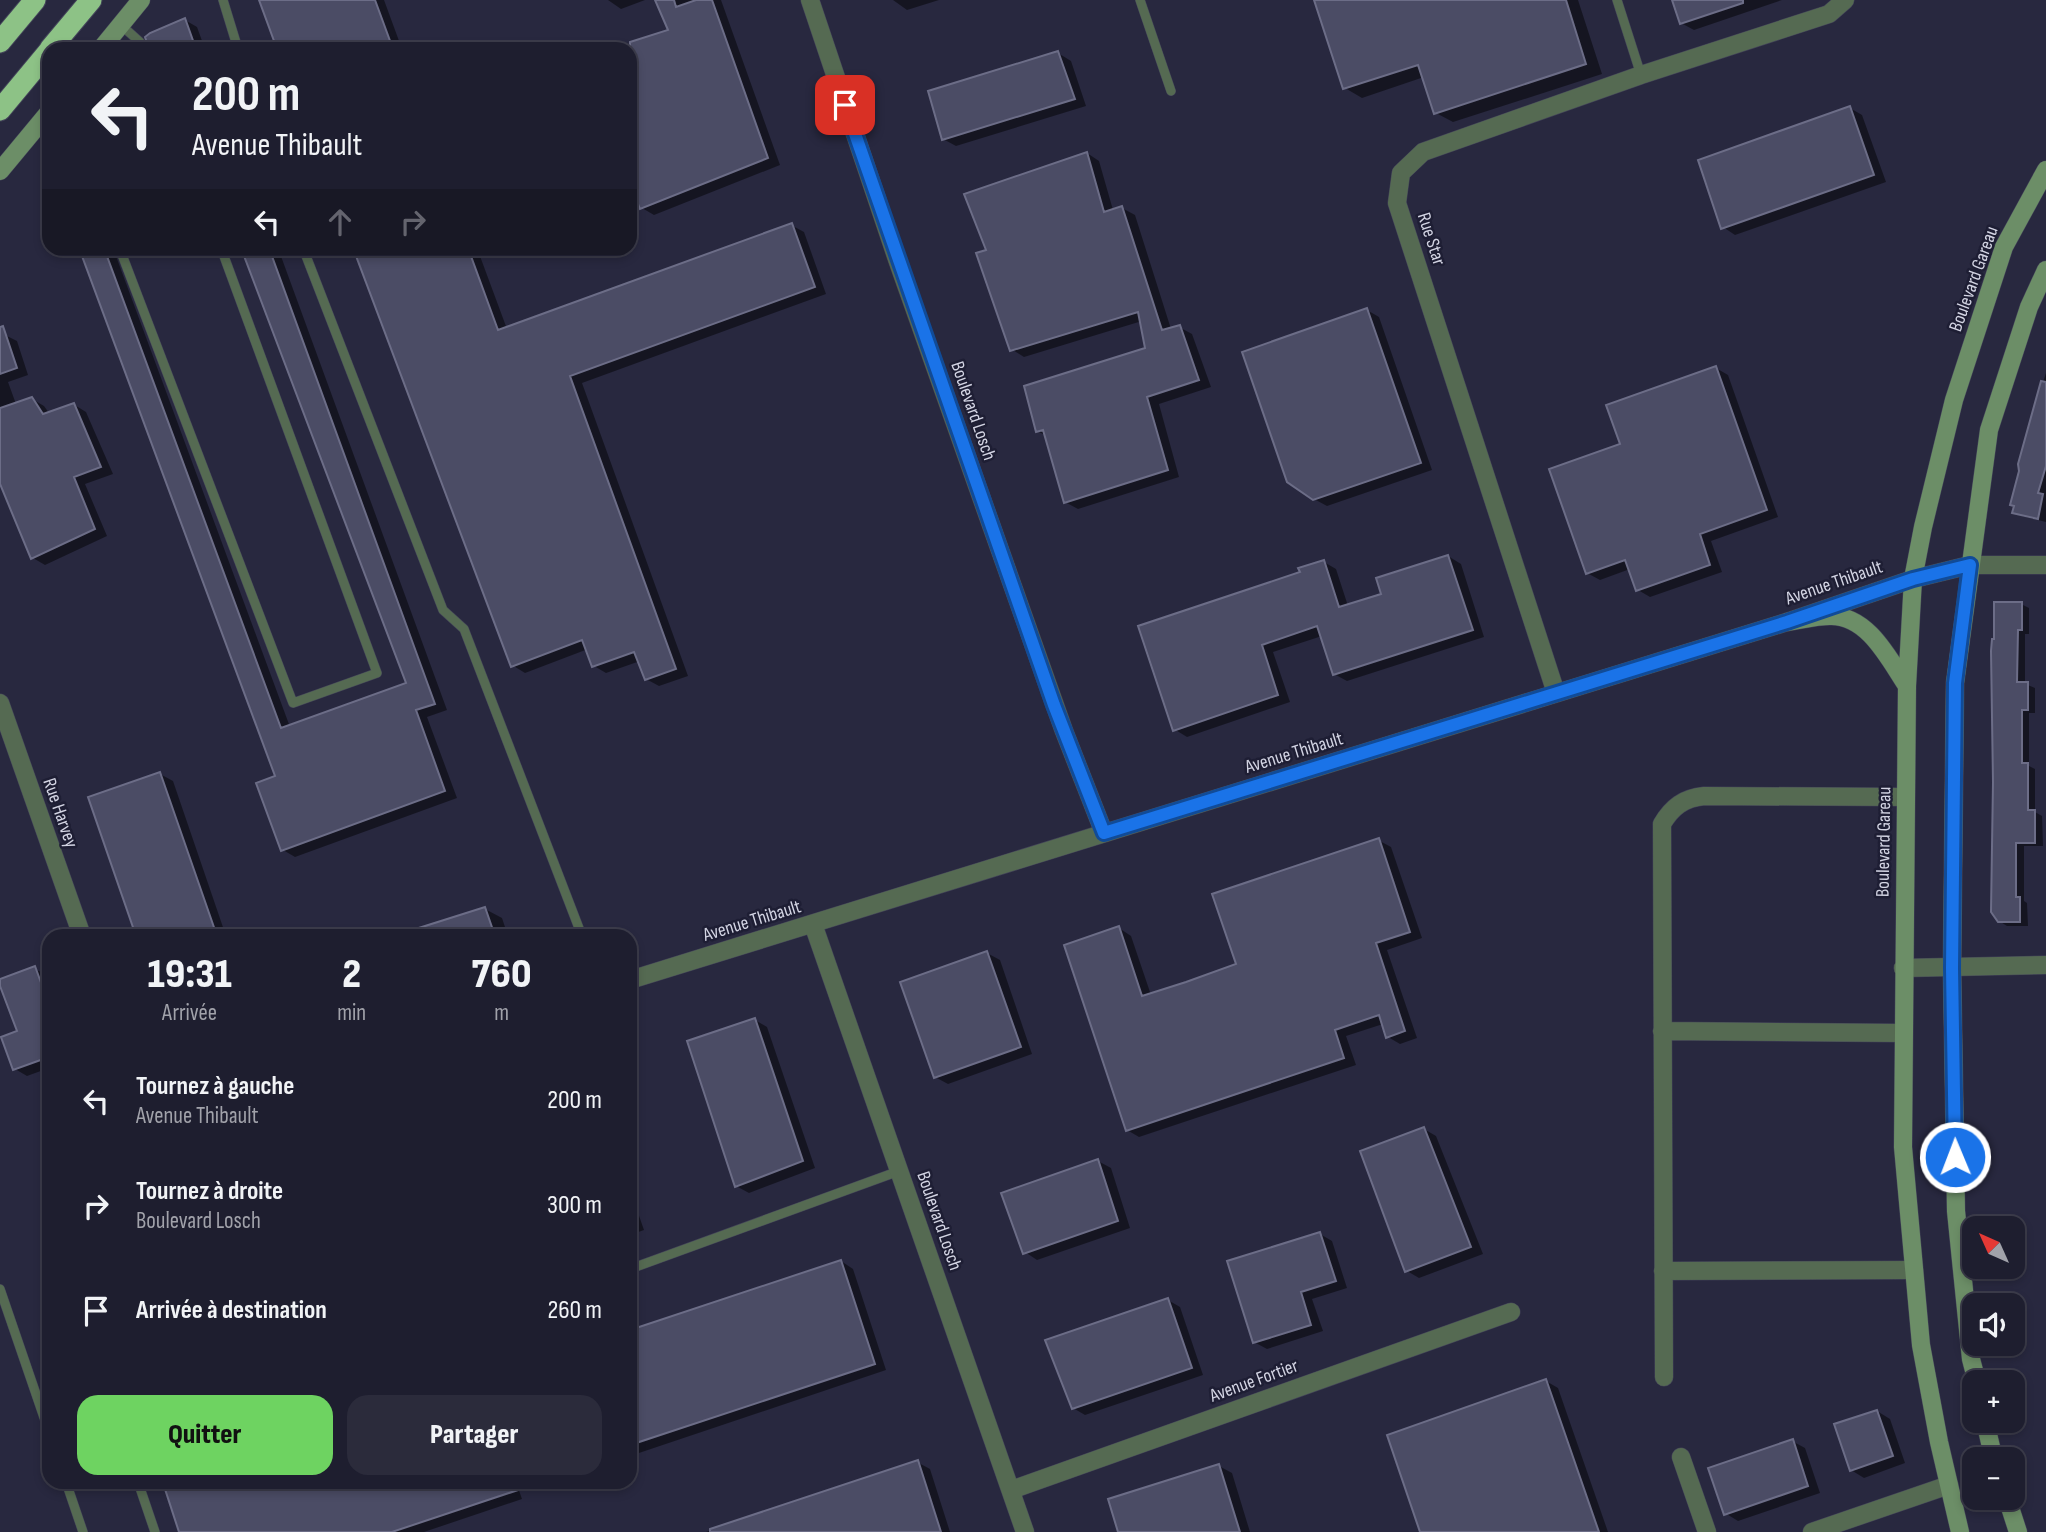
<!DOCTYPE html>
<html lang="fr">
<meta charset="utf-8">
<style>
:root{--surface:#1e1e2f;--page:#2b2b3b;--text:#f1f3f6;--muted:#a1a2aa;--line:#3c3c4b;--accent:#6ed361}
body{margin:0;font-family:"Sofia Sans Condensed",sans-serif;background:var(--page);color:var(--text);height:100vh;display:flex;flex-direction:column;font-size:26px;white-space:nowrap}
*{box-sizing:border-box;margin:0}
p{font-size:23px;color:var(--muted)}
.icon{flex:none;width:38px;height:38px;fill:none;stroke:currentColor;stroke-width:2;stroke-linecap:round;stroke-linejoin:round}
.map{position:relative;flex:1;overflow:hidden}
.details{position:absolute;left:42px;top:929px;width:595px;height:560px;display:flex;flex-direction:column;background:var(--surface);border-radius:21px;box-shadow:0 4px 10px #0003,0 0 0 2px var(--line)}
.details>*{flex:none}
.banner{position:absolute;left:42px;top:42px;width:595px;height:214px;border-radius:21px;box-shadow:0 4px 10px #0003,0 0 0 2px var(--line);background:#1e1e2f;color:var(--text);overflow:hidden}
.needle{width:46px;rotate:315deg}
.fabs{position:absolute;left:1962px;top:1216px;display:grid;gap:14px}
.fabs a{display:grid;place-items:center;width:63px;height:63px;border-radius:14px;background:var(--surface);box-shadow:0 4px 10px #0003,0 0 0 2px var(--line);font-size:35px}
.pin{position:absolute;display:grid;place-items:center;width:60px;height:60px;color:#fff;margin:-30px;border-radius:14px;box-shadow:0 4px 10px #0006}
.me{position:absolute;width:77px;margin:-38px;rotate:359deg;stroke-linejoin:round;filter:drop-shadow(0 0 5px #0008)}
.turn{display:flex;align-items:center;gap:24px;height:147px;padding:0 35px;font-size:32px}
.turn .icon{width:91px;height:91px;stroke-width:2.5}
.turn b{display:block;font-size:49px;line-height:60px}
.lanes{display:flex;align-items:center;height:66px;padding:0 35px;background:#0003;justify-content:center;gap:35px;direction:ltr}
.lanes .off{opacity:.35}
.eta{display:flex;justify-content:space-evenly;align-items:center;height:119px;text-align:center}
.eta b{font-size:42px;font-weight:800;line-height:49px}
.cta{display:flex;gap:14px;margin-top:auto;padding:14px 35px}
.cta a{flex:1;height:80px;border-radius:21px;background:var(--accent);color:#111;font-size:28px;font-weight:800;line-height:80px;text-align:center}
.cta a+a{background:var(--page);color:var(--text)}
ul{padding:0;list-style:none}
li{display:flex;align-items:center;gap:21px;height:105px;padding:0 35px}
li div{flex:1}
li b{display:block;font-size:26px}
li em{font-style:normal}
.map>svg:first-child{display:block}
.shadow{fill:#0007}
.building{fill:#4b4c65;stroke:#6c6d87;stroke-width:2}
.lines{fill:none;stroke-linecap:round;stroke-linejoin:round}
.lane-casing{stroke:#434459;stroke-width:10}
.street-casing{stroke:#434459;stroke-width:19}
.secondary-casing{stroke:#434459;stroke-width:19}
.highway-casing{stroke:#434459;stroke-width:23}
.lane{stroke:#556a52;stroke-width:9}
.street{stroke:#556a52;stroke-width:18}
.secondary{stroke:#6c8e67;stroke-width:18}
.highway{stroke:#8dc286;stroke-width:21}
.route-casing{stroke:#114b97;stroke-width:18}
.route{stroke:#1a73e8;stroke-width:12}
.labels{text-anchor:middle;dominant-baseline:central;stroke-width:5;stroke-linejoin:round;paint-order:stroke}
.street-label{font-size:19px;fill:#d3d4e3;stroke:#1e1e34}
</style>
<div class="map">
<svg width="2046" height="1532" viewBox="0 0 2046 1532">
<rect width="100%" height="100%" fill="#28283f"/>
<path class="shadow" d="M 261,0 L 384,0 L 402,49 L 279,49 Z
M 608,0 L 645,0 L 621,9 Z
M 657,0 L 721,0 L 780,165 L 654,215 L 642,208 L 630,179 L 630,49 L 614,49 L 670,31 Z
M 893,0 L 939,0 L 907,10 Z
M 1316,0 L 1578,0 L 1602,74 L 1453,122 L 1436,113 L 1424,77 L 1362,98 L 1345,88 Z
M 1673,0 L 1782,0 L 1694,30 L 1681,23 Z
M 185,20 L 197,27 L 205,49 L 145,49 Z
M 1058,53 L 1071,61 L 1086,106 L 956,146 L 943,139 Z
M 1850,108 L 1862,115 L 1886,182 L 1735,235 L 1723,227 Z
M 1087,153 L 1099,161 L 1113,210 L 1122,208 L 1135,215 L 1171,329 L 1179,327 L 1192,334 L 1211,387 L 1159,404 L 1179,477 L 1078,509 L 1065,502 L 1047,436 L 1037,431 L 1147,349 L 1142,321 L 1024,357 L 1011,349 L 988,251 Z
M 791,225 L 804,232 L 826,294 L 582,383 L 688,676 L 659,686 L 646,679 L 640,661 L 606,673 L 594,666 L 588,649 L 525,673 L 512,665 L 355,248 L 477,248 L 507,329 Z
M 80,248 L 113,248 L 290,727 L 408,685 L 243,248 L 278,248 L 447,710 L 427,717 L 457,798 L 295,857 L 283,850 L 278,777 Z
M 1367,310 L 1379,317 L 1432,470 L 1327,506 L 1314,499 Z
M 0,325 L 3,334 L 17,341 L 28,375 L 8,382 L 16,404 L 32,399 L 44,406 L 49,413 L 73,404 L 86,412 L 113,474 L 85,484 L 107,536 L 45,565 L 33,558 L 0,479 Z
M 1716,368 L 1728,375 L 1778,517 L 1711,541 L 1722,572 L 1650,597 L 1638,590 L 1630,569 L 1600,580 L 1587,573 L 1622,445 Z
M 2046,373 L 2046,522 L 2022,516 L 2014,512 L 2038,397 Z
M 1448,556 L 1461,564 L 1484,637 L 1347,681 L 1334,674 L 1322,636 L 1273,652 L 1290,702 L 1187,737 L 1174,729 L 1302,574 L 1324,562 L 1336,569 L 1348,606 L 1383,595 Z
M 2021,604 L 2029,608 L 2029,634 L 2025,634 L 2025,684 L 2035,688 L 2035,713 L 2029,713 L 2029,766 L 2035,769 L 2035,812 L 2042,816 L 2043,846 L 2024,846 L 2024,901 L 2027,903 L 2028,926 L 2007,926 L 1999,921 L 1993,912 L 1993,651 Z
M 160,774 L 173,781 L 226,936 L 138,936 L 90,798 Z
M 1378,840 L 1391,847 L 1422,938 L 1387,950 L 1417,1038 L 1400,1044 L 1388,1037 L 1383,1024 L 1346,1036 L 1356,1065 L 1139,1137 L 1127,1130 L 1119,928 L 1131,936 L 1151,995 L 1238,965 Z
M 485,909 L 502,918 L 508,936 L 398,936 Z
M 987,953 L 1000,960 L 1032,1054 L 948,1084 L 935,1077 Z
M 34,968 L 47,976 L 49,981 L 49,1068 L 27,1076 L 15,1069 L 19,1032 Z
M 755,1020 L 767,1027 L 815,1168 L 749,1193 L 736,1186 Z
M 1424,1129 L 1436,1136 L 1483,1254 L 1419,1278 L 1407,1271 Z
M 1098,1161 L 1111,1168 L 1130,1228 L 1037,1260 L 1025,1252 Z
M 630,1190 L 644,1230 L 630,1235 Z
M 1320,1234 L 1332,1241 L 1347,1288 L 1312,1299 L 1323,1331 L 1267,1349 L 1254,1342 Z
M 841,1261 L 853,1269 L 886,1370 L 630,1456 L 630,1332 Z
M 1168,1300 L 1180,1307 L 1203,1375 L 1085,1415 L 1073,1408 Z
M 1546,1381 L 1558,1388 L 1608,1532 L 1422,1532 Z
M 1877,1411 L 1890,1419 L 1905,1463 L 1864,1478 L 1851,1470 Z
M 1792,1441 L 1805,1448 L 1820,1493 L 1738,1521 L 1725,1513 Z
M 917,1462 L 930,1469 L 950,1532 L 706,1532 Z
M 1219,1466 L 1232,1473 L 1250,1532 L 1120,1532 Z
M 516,1482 L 522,1499 L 424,1532 L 181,1532 Z"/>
<path class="building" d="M 259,0 L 375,0 L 393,49 L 277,49 Z
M 655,0 L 674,0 L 676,7 L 696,0 L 712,0 L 768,158 L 640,209 L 630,184 L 630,42 L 668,30 Z
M 1314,0 L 1566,0 L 1586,64 L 1434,114 L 1418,65 L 1343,89 Z
M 1672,0 L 1743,0 L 1743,3 L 1680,24 Z
M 185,18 L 196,49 L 132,49 L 135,47 L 139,49 L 145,47 L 147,43 L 145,37 L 150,33 Z
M 1058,51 L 1075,99 L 942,140 L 928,91 Z
M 1850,106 L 1874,175 L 1721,229 L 1698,160 Z
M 1087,152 L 1104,212 L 1122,206 L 1162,330 L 1180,325 L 1199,380 L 1147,397 L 1168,470 L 1064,503 L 1043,430 L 1036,432 L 1024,386 L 1145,348 L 1138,312 L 1010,351 L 976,253 L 986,250 L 964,194 Z
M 792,223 L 815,287 L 570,376 L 676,669 L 645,680 L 634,652 L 592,667 L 582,640 L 511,667 L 353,248 L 468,248 L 498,330 Z
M 79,248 L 104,248 L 281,728 L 406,683 L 241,248 L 269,248 L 435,704 L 416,710 L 445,791 L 281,851 L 256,783 L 275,776 Z
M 1367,308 L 1421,463 L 1313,500 L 1287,482 L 1242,352 Z
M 3,326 L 17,368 L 0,374 L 0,327 Z
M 1716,366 L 1767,510 L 1700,534 L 1710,565 L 1636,591 L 1625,560 L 1586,574 L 1549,469 L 1620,444 L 1606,405 Z
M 2041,381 L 2046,382 L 2046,466 L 2038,493 L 2043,494 L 2038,519 L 2012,513 L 2014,506 L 2010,505 L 2019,471 L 2018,464 Z
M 32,397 L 43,414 L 74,403 L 101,467 L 74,477 L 95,529 L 31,559 L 0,484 L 0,408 Z
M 1448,555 L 1473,630 L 1333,675 L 1317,626 L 1262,645 L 1278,695 L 1173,731 L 1138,626 L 1300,572 L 1298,568 L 1324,560 L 1339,607 L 1381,594 L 1376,578 Z
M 1994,602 L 2022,602 L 2022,630 L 2018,630 L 2017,682 L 2028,682 L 2028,710 L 2022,710 L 2022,763 L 2028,763 L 2028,810 L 2035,810 L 2035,843 L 2016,843 L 2016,897 L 2020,897 L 2020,922 L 1998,922 L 1991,912 L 1993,782 L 1991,651 L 1992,639 L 1994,639 Z
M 160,772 L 217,936 L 136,936 L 88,797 Z
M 1379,838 L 1410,932 L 1376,943 L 1405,1031 L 1386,1038 L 1379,1015 L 1335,1030 L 1344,1058 L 1126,1131 L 1064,945 L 1119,926 L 1142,996 L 1186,982 L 1236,964 L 1212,894 Z
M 485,907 L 495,936 L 404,936 L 403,933 Z
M 987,951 L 1021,1047 L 934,1078 L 900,982 Z
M 35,966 L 49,1005 L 49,1057 L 13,1070 L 1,1037 L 17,1031 L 0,986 L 0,979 Z
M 755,1018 L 803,1161 L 735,1187 L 687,1041 Z
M 1424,1127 L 1471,1247 L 1405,1272 L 1360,1151 Z
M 1098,1159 L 1118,1221 L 1023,1254 L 1001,1193 Z
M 1320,1232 L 1336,1281 L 1301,1292 L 1311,1325 L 1253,1343 L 1227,1261 Z
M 841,1260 L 875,1364 L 630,1445 L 630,1330 Z
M 1168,1298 L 1192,1368 L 1072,1409 L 1045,1340 Z
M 1546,1379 L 1599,1532 L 1420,1532 L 1387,1435 Z
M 1877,1410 L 1893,1456 L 1850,1471 L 1834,1424 Z
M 1793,1439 L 1808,1486 L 1724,1515 L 1708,1468 Z
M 918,1460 L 941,1532 L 710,1532 L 710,1529 Z
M 1219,1464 L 1240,1532 L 1118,1532 L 1108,1499 Z
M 185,1482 L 532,1482 L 533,1485 L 392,1532 L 179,1532 L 165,1489 Z"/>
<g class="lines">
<defs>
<path id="lane" d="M 223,0 L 238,49
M 1140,0 L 1171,91
M 1617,0 L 1641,75
M 121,25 L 140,42
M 131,248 L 121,252 L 293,703 L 377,673 L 221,248
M 303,248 L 443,610 L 464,629 L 582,936
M 630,1269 L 899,1171
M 0,1289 L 49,1432
M 66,1482 L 83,1532
M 138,1482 L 155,1532"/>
<path id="street" d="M 810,0 L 898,262 L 1064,731 L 1104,833
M 1556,693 L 1397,203 L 1401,173 L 1423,152 L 1641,75 L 1829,14 L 1845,0
M 0,703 L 82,936
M 813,924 L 1025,1532
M 1903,968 L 2046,965
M 630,980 L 1787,622 L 1913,579 L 1970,565 L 2046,565
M 1662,1031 L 1903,1033
M 1663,1271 L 1914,1270
M 1664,1377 L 1662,824 C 1672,807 1684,798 1704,796 L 1905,797
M 1681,1457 L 1707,1532
M 1011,1490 L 1511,1312
M 1812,1532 L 1949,1485"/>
<path id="secondary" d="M 101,49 L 141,0
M 0,171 L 49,112
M 1787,622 C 1801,620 1816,616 1830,616 C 1868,615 1889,659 1907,686
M 1977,1382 L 1971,1359 L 1956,1211 L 1952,968 L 1955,683 L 1989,430 L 2029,307 L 2046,270
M 1985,1421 L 1994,1460
M 2007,1498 L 2018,1532
M 1960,1532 L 1939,1442 L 1921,1345 L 1903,1147 L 1907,686 L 1913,579 L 1923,527 L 1954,400 L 2004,247 L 2046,170"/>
<path id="highway" d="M 0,42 L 35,0
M 50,49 L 91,0
M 0,110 L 49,51"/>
</defs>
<use href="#lane" class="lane-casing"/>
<use href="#street" class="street-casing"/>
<use href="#secondary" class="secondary-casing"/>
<use href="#highway" class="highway-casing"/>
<use href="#lane" class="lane"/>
<use href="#street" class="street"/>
<use href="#secondary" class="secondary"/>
<use href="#highway" class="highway"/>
</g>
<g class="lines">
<defs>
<path id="route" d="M 845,105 L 1054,705 L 1104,833 L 1787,622 L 1913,579 L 1970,565 L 1955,683 L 1952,968 L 1955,1157"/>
</defs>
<use href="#route" class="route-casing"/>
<use href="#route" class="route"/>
</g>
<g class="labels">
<g class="street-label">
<text transform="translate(1431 239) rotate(72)">Rue Star</text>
<text transform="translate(1974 279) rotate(-70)">Boulevard Gareau</text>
<text transform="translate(973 411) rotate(71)">Boulevard Losch</text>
<text transform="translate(1834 583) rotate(-19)">Avenue Thibault</text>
<text transform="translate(1294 753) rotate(-17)">Avenue Thibault</text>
<text transform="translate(60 813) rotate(71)">Rue Harvey</text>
<text transform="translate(1884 842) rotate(-89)">Boulevard Gareau</text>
<text transform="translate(752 921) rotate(-17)">Avenue Thibault</text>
<text transform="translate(939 1221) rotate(71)">Boulevard Losch</text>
<text transform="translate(1254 1381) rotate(-20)">Avenue Fortier</text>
</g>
</g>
</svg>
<div class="fabs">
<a><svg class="needle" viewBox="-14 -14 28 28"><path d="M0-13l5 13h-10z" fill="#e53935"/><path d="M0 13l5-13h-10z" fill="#a1a2aa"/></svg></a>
<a><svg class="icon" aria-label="sound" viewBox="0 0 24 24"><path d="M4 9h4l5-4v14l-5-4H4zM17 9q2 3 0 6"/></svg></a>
<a>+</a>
<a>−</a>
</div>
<div class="pin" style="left:845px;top:105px;background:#d93025"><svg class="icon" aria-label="arrive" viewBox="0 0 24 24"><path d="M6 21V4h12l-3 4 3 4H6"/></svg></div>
<svg class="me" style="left:1955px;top:1157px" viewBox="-20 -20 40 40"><circle r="17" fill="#1a73e8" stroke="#fff" stroke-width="3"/><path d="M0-11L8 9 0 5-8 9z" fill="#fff"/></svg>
<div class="banner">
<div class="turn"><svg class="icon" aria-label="left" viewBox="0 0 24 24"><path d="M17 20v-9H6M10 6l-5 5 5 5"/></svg><div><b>200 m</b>Avenue Thibault</div></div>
<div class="lanes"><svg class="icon" aria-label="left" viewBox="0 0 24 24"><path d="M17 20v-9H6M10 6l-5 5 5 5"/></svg><svg class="icon off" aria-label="ahead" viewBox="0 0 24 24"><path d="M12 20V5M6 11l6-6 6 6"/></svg><svg class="icon off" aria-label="right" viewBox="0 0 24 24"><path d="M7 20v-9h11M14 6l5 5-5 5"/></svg></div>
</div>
<section class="details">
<div class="eta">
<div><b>19:31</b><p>Arrivée</p></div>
<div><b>2</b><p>min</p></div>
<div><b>760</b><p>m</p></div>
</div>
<ul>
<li><svg class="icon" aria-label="left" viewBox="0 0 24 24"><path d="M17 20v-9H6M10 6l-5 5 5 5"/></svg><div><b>Tournez à gauche</b><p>Avenue Thibault</p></div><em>200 m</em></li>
<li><svg class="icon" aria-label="right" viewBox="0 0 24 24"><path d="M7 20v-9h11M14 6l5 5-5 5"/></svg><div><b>Tournez à droite</b><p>Boulevard Losch</p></div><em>300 m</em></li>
<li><svg class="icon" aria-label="arrive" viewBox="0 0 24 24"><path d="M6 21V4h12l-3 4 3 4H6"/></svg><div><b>Arrivée à destination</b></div><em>260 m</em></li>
</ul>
<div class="cta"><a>Quitter</a><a>Partager</a></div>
</section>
</div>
